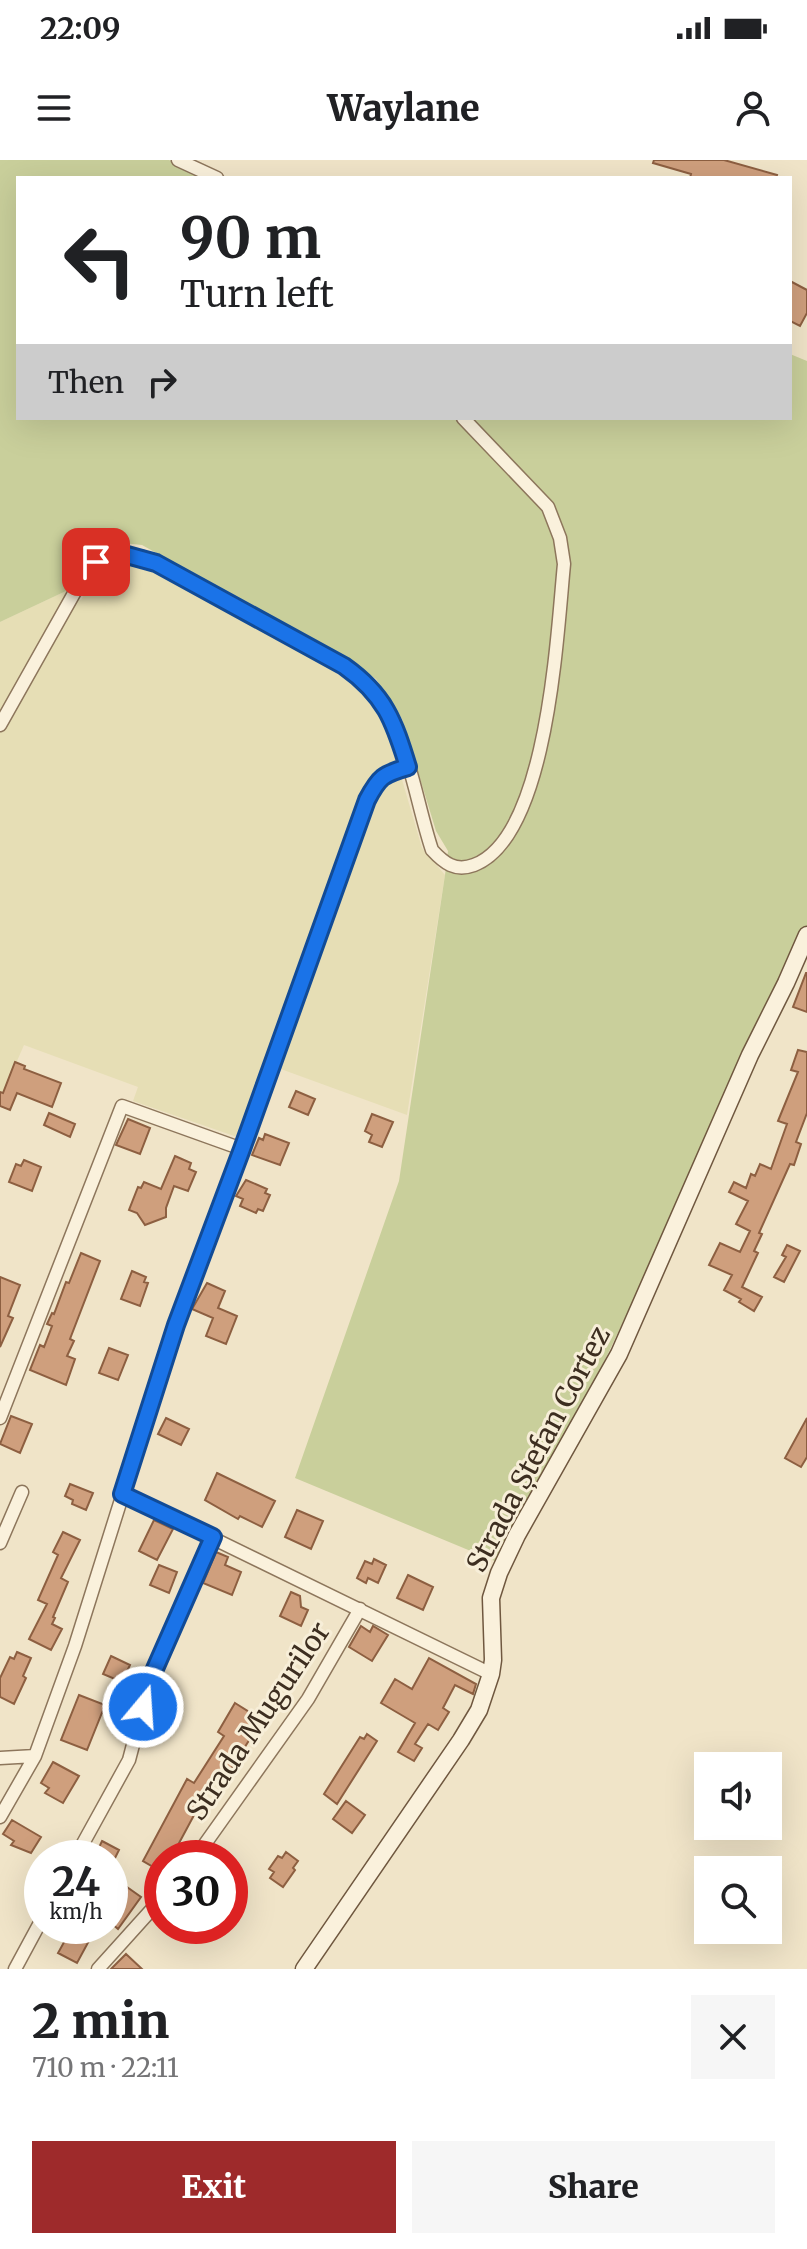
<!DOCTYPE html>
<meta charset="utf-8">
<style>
:root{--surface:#fff;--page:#f6f6f6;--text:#202124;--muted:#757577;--accent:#9e2a2b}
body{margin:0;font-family:Merriweather,serif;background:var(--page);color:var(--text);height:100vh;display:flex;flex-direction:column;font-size:30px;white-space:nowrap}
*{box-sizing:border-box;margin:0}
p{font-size:26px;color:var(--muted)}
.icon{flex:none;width:44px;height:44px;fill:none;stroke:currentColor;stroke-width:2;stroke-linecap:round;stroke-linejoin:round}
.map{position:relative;height:1809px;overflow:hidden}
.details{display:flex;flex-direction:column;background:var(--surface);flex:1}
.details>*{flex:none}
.banner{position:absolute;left:16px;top:16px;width:776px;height:244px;border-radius:0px;box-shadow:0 8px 32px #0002;background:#fff;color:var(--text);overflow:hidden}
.fabs{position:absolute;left:694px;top:1592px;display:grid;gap:16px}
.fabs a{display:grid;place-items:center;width:88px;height:88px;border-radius:0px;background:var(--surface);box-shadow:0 8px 32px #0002;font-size:40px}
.speed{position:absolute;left:24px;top:1680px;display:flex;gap:16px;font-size:40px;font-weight:700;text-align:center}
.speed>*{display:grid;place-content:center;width:104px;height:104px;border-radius:50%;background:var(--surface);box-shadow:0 8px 32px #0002;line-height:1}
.speed small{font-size:20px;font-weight:400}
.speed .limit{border:12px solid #d22;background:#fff;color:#111}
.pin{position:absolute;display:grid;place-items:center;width:68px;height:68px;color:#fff;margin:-34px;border-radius:16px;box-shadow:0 4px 12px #0006}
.me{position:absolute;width:88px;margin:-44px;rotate:18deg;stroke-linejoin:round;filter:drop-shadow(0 0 6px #0008)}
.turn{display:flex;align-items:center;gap:28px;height:168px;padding:0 32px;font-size:36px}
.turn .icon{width:104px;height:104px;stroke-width:2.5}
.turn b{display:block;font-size:56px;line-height:68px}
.then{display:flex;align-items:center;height:76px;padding:0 32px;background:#0003;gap:16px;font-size:30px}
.round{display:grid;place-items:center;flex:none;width:84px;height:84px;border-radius:0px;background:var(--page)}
.headline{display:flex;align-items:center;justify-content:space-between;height:136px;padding:0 32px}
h1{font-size:48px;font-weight:800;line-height:60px}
.primary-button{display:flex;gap:16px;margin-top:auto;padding:16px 32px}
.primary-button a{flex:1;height:92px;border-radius:0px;background:var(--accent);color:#fff;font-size:32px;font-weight:800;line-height:92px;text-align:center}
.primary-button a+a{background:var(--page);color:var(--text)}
.status{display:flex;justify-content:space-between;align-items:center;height:56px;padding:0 40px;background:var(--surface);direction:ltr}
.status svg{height:22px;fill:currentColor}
header{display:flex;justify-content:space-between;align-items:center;height:104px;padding:0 32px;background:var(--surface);font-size:36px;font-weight:800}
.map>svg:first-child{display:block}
.farmland{fill:#e6deb5}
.green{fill:#c9cf9b}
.building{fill:#cf9f7d;stroke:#8d5f41;stroke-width:2}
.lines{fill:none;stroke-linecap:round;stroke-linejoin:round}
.street-casing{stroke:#8d765c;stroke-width:15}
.secondary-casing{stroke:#6f573f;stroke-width:19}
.street{stroke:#faf1dc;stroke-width:12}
.secondary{stroke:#faf1dc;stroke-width:16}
.route-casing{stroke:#114b97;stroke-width:20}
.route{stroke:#1a73e8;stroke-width:14}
.labels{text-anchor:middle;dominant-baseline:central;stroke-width:6;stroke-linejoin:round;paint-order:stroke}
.street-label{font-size:28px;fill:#3d2e20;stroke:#f7eed8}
</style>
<div class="status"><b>22:09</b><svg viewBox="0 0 49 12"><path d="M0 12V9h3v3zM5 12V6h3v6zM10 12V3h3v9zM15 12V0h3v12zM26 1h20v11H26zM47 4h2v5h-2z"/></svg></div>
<header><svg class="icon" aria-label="menu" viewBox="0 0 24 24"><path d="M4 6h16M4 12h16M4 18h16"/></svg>Waylane<svg class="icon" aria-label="person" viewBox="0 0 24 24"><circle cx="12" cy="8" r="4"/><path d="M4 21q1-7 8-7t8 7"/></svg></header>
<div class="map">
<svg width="807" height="1809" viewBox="0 0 807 1809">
<rect width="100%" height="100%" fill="#f0e4c8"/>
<path class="farmland" d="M 131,404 L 152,409 L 317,500 L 360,529 L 386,565 L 422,688 L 445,715 L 407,955 L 267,904 L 240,978 L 133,941 L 138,927 L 24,885 L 0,940 L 0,462 L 66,431 L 81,440 L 95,417 L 108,407 Z"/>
<path class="green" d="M 0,0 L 169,0 L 203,18 L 18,18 L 18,258 L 790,258 L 790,194 L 807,201 L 807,776 L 573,1267 L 502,1404 L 295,1318 L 399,1021 L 445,715 L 448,691 L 436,671 L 402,559 L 376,519 L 326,487 L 142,385 L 113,382 L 91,392 L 66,431 L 0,462 Z"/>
<path class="building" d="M 654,0 L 724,0 L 777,15 L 776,18 L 690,18 L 691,14 L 653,3 Z
M 790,121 L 807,130 L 807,153 L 800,166 L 790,161 Z
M 806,813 L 807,813 L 807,852 L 793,847 Z
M 798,890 L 807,892 L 807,953 L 796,982 L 801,984 L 794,1005 L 790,1004 L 759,1073 L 762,1074 L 754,1091 L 758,1093 L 742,1127 L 762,1137 L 754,1151 L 739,1142 L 741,1139 L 724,1130 L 732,1115 L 709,1105 L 720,1083 L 740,1092 L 750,1071 L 736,1064 L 748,1041 L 729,1032 L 734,1022 L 746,1028 L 751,1014 L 755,1016 L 760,1004 L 771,1009 L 787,964 L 778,961 L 798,912 L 791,910 Z
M 15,902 L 25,906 L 24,909 L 61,923 L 52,947 L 17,933 L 10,950 L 0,946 L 0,932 L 3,933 Z
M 296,931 L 315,939 L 308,955 L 289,947 Z
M 49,953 L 75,964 L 70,977 L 44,965 Z
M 372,954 L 393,962 L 382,987 L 369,982 L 372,975 L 365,971 Z
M 128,959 L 150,968 L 140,994 L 116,985 Z
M 265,974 L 289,983 L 280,1005 L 252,995 L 259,978 L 263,980 Z
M 175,996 L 191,1003 L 189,1009 L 196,1012 L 188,1031 L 174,1026 L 166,1048 L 166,1057 L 145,1065 L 137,1053 L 129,1050 L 138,1027 L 141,1028 L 144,1022 L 161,1029 Z
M 24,1000 L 41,1007 L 32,1031 L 9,1022 L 16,1004 L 21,1006 Z
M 246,1020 L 267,1029 L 265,1033 L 270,1035 L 263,1051 L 258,1049 L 256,1053 L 240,1046 L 243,1039 L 236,1036 Z
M 787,1085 L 800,1091 L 784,1122 L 774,1117 L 786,1097 L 782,1095 Z
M 81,1093 L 100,1101 L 70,1179 L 74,1181 L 67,1196 L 75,1199 L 66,1225 L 30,1210 L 40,1185 L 44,1187 L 52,1166 L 47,1164 L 52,1153 L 54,1154 L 66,1122 L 69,1123 Z
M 132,1111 L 146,1117 L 144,1122 L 148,1123 L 140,1146 L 121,1139 Z
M 0,1117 L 20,1125 L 8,1156 L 13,1158 L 0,1187 Z
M 207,1123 L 225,1131 L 218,1148 L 237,1156 L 226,1184 L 206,1176 L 213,1158 L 192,1149 Z
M 109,1188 L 128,1195 L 118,1220 L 99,1213 Z
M 11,1256 L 32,1264 L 20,1293 L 0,1284 Z
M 166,1258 L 189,1269 L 181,1285 L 158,1274 Z
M 807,1258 L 807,1297 L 801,1307 L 785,1298 Z
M 217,1313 L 275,1341 L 262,1367 L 240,1356 L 238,1359 L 205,1340 Z
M 70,1324 L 93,1333 L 86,1350 L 72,1344 L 73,1340 L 65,1336 Z
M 297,1350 L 323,1361 L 311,1389 L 285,1377 Z
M 154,1360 L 173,1369 L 157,1400 L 139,1391 Z
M 63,1372 L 80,1380 L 61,1418 L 68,1422 L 53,1457 L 55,1458 L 52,1464 L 62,1469 L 51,1490 L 29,1479 L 47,1444 L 38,1440 L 58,1395 L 53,1392 Z
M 216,1392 L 228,1397 L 225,1405 L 241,1412 L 232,1435 L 203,1423 Z
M 374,1399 L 386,1405 L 378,1423 L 368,1418 L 366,1423 L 357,1418 L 365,1401 L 372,1404 Z
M 159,1405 L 177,1412 L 169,1433 L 150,1425 Z
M 408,1415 L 433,1427 L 423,1450 L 397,1438 Z
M 291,1432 L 300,1436 L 301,1447 L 308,1450 L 301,1466 L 280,1456 Z
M 361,1466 L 370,1472 L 373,1466 L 388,1475 L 372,1501 L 349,1487 Z
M 17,1492 L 31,1498 L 23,1516 L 26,1518 L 14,1544 L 0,1537 L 0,1518 L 10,1497 L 14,1499 Z
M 111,1496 L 130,1505 L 122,1522 L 103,1514 Z
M 429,1498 L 476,1524 L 473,1534 L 455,1525 L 443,1548 L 449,1552 L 438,1570 L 428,1564 L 415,1584 L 422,1588 L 414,1601 L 398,1592 L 415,1563 L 381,1543 L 395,1519 L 412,1529 Z
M 79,1535 L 105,1545 L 87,1590 L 61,1580 Z
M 235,1543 L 262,1560 L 222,1623 L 214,1618 L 171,1698 L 162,1698 L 162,1712 L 143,1701 L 187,1619 L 194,1623 L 224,1576 L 218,1572 Z
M 367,1574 L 377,1581 L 337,1644 L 324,1634 L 360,1577 L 364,1579 Z
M 53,1602 L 79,1616 L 63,1643 L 45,1633 L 49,1628 L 41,1623 Z
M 346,1641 L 365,1655 L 352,1673 L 333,1659 Z
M 12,1660 L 41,1677 L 31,1693 L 11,1685 L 14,1681 L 3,1674 Z
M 102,1681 L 119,1690 L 115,1698 L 94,1698 Z
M 286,1692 L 298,1701 L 293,1708 L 295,1710 L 283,1727 L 270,1718 L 274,1712 L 269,1709 L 278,1696 L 282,1698 Z
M 110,1715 L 141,1737 L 118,1769 L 110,1762 Z
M 73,1766 L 97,1766 L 77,1803 L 58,1793 Z
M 126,1794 L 142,1809 L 111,1809 Z"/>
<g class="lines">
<defs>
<path id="street" d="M 178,0 L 217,18
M 0,565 L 86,412 C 102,395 120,393 142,397 L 344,506 C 353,512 362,518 369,525 C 408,569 414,636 432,690 C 444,703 455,712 474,705 C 548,677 557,474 564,404 L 560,378 L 548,347 L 463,258
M 0,1258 L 122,946 L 242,989
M 122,1334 L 491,1514
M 0,1383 L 22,1332
M 0,1598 L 35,1596
M 0,1657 L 35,1596 L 75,1486 L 176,1165 L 242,989 L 367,640 C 379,617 383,614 408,607
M 75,1698 L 129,1600 L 150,1520 L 213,1377
M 195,1698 L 308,1539 L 360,1449
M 15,1809 L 42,1759
M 98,1809 L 162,1738"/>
<path id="secondary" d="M 304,1809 L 461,1580 L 479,1550 L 491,1514 L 493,1500 L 491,1438 L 499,1413 L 517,1375 L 619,1194 L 750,895 L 786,823 L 807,775"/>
</defs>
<use href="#street" class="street-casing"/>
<use href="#secondary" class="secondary-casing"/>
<use href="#street" class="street"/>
<use href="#secondary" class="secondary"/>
</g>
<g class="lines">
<defs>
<path id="route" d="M 96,402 L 127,395 L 156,403 L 344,506 C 385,535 394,561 408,607 C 383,614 379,617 367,640 L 242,989 L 176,1165 L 122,1334 L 213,1377 L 150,1520 L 143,1547"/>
</defs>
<use href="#route" class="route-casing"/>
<use href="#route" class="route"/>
</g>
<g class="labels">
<g class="street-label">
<text transform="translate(538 1289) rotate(-62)">Strada Ștefan Cortez</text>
<text transform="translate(258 1561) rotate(-56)">Strada Mugurilor</text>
</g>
</g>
</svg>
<div class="fabs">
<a><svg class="icon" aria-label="sound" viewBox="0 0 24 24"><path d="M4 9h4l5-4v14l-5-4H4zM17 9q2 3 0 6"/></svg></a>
<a><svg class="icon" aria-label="search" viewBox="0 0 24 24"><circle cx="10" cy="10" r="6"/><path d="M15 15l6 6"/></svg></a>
</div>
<div class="speed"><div>24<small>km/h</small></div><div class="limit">30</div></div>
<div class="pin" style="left:96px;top:402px;background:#d93025"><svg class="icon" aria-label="arrive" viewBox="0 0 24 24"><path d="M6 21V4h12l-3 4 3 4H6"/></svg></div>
<svg class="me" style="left:143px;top:1547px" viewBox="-20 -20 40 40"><circle r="17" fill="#1a73e8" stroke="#fff" stroke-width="3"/><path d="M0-11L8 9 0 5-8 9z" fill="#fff"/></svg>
<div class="banner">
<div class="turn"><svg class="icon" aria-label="left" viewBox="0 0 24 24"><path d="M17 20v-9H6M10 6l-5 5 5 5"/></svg><div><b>90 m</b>Turn left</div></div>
<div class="then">Then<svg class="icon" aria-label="right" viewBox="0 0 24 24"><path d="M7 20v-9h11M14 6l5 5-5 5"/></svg></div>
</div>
</div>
<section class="details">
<div class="headline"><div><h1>2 min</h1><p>710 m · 22:11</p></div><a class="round"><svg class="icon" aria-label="close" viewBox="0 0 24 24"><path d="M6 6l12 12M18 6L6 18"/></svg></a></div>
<div class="primary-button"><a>Exit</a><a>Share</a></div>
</section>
